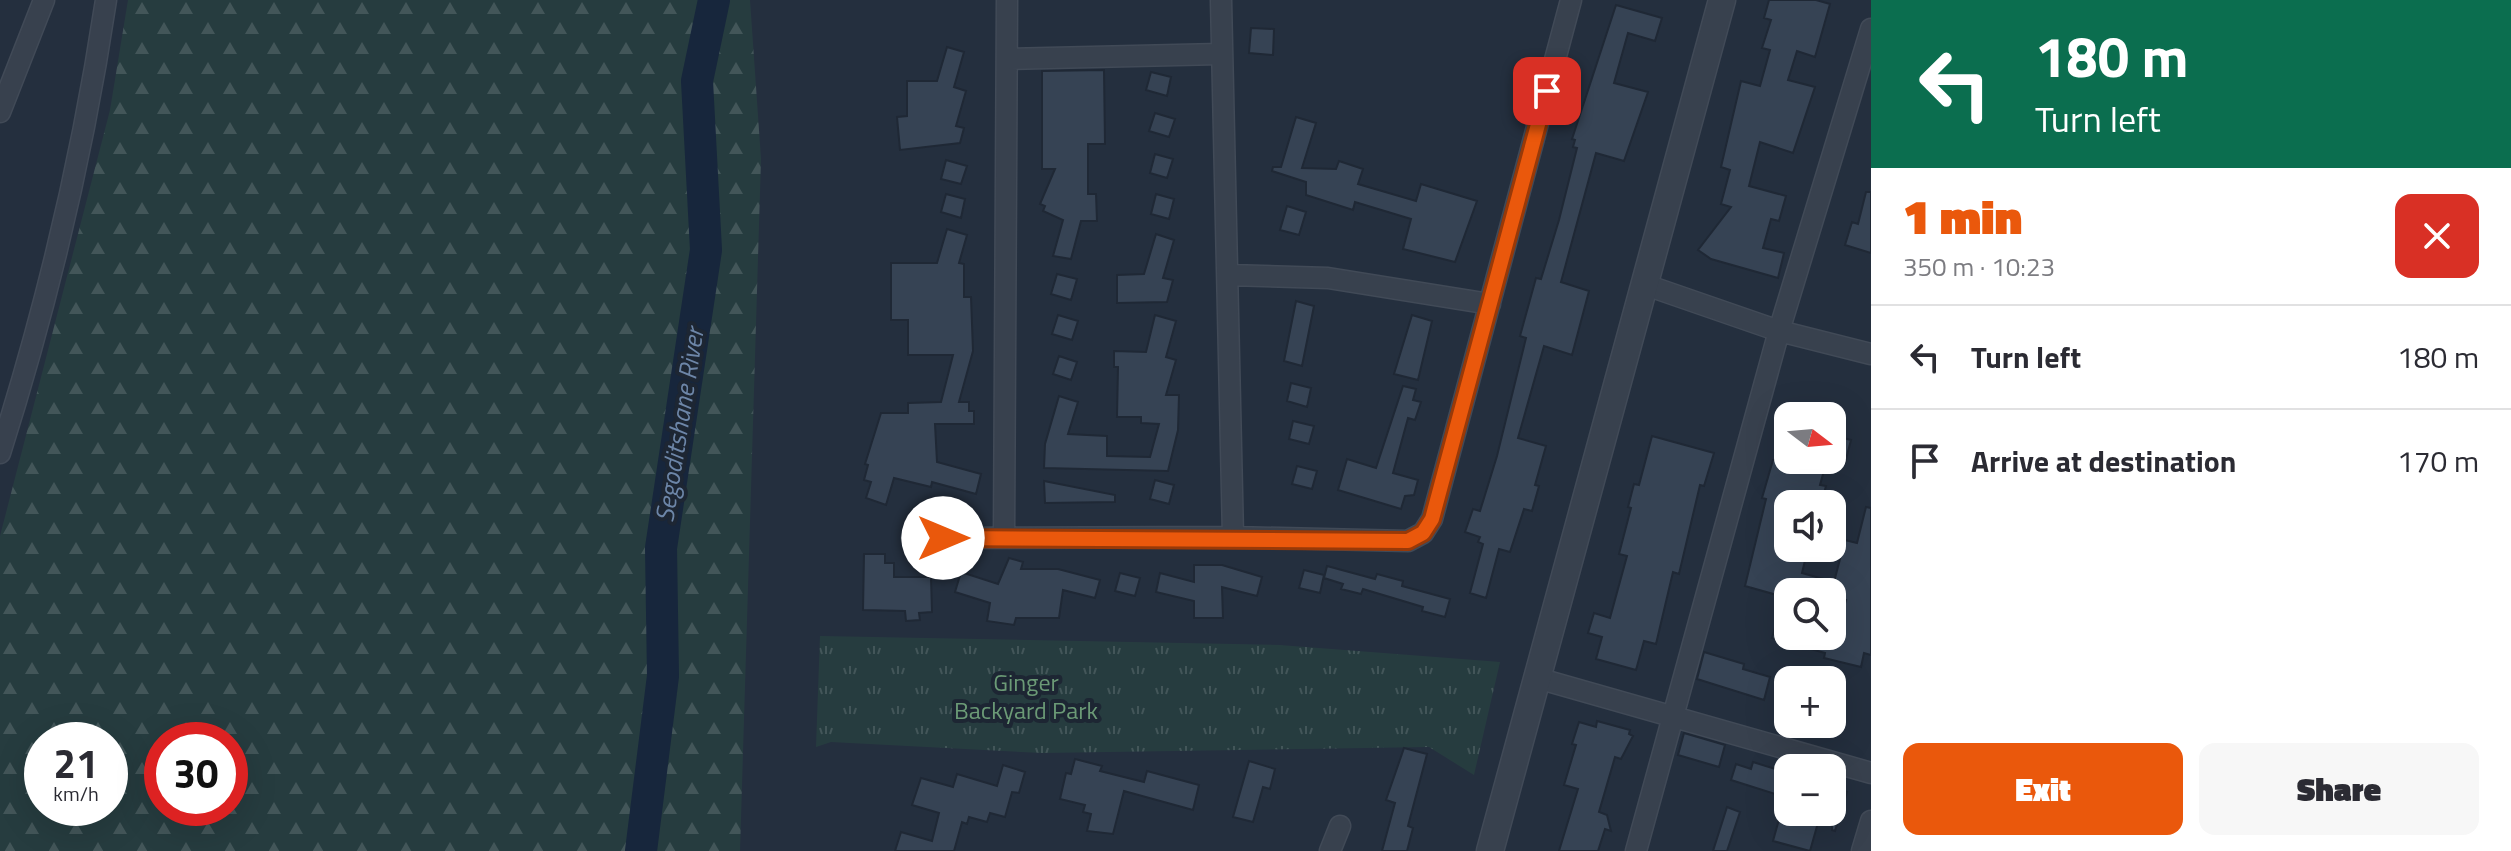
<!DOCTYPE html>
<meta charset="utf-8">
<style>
:root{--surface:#fff;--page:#f7f7f7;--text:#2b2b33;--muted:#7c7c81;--line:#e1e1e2;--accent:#ea580c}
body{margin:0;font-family:"Titillium Web",sans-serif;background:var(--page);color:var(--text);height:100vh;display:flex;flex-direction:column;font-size:30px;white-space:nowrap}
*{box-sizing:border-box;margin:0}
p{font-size:26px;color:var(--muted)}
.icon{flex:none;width:44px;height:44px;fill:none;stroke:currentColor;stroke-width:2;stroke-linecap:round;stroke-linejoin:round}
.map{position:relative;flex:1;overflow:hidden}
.drawer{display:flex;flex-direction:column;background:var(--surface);width:640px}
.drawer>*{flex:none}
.top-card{background:#0b6e4f;color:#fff;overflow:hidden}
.needle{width:52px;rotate:106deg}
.controls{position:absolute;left:1774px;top:402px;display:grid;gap:16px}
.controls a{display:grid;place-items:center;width:72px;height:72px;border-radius:16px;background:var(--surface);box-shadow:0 8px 32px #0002;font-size:40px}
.speed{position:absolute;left:24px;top:722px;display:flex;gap:16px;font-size:40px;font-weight:700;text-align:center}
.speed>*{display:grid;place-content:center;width:104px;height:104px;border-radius:50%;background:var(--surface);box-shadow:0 8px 32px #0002;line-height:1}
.speed small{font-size:20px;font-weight:400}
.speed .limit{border:12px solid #d22;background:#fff;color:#111}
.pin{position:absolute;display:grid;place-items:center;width:68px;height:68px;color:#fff;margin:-34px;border-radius:16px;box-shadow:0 4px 12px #0006}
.me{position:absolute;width:88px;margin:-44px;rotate:90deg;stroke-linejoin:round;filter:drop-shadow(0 0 6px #0008)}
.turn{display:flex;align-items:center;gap:28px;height:168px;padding:0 32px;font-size:36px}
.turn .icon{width:104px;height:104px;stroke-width:2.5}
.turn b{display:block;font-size:56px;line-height:68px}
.round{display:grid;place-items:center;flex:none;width:84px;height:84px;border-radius:16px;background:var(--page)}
.headline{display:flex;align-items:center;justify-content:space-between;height:136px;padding:0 32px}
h1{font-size:48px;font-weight:800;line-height:60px;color:var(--accent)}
.cta{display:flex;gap:16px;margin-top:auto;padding:16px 32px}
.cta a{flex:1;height:92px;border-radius:16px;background:var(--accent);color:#fff;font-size:32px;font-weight:800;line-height:92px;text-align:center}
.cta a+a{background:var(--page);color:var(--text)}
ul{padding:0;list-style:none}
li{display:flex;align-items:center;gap:24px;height:104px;padding:0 32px;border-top:2px solid var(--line)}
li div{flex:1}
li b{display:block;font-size:30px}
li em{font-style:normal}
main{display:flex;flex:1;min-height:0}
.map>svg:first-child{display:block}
.forest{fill:url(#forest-firs);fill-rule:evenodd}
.park{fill:url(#park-tufts)}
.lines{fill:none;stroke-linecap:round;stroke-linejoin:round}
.river{stroke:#17263c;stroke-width:32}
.building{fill:#364354;stroke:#1f2835;stroke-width:2;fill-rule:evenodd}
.minor-casing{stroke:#414a57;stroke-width:23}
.tertiary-casing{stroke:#414a57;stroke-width:29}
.minor{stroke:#38414e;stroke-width:20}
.tertiary{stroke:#38414e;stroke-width:26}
.route-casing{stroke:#983908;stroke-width:20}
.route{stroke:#ea580c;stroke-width:14}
.labels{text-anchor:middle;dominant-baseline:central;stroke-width:8;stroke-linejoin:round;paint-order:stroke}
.park-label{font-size:24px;fill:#6b9a76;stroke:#1d2633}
.water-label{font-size:26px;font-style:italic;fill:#6d86a8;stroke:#1d2633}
</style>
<main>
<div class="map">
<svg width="1871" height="851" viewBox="0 0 1871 851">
<defs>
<pattern id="forest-firs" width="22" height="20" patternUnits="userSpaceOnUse" patternTransform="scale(2)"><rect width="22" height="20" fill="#263c3f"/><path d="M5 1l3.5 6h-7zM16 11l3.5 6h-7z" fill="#435659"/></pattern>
<pattern id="park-tufts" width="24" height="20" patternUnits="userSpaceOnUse" patternTransform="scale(2)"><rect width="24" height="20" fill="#263c3f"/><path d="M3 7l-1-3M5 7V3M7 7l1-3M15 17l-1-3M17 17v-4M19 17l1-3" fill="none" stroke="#435659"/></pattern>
</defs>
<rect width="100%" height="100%" fill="#242f3e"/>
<path class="forest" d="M 128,0 L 750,0 L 761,159 L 740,851 L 0,851 L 0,536 L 110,110 ZM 42,740 L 110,740 L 110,808 L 42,808 ZM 162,740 L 230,740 L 230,808 L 162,808 Z"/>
<path class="park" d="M 820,636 L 1280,645 L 1500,662 L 1474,775 L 1429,747 L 1042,753 L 831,742 L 816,747 Z"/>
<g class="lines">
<path class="river" d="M 641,851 L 663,676 L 661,548 L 706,250 L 697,81 L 714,0"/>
</g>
<path class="building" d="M 1769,0 L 1816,0 L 1830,4 L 1815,57 L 1797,51 L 1788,80 L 1815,87 L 1793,153 L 1760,142 L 1749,186 L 1786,196 L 1779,221 L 1771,219 L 1763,248 L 1784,253 L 1778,278 L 1711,259 L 1698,250 L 1731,207 L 1721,204 L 1730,170 L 1721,167 L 1741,81 L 1760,86 L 1770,50 L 1762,48 L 1771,20 L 1764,18 Z
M 1616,5 L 1662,18 L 1655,41 L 1628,33 L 1614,83 L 1648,92 L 1624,161 L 1596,153 L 1561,282 L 1589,291 L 1572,355 L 1544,346 L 1518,438 L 1546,446 L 1535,485 L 1539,486 L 1532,511 L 1524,509 L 1510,552 L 1499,549 L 1486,598 L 1470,593 L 1483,544 L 1478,542 L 1480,537 L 1465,532 L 1473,509 L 1480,511 L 1497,456 L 1526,338 L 1520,336 L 1536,278 L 1541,279 L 1559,220 L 1577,148 L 1573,147 L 1575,140 L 1572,139 Z
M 1251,28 L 1274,29 L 1273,55 L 1249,53 Z
M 947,47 L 964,52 L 954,87 L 966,91 L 956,126 L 964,128 L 960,143 L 900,150 L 897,117 L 907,116 L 907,81 L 937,81 Z
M 1104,70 L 1105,144 L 1088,144 L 1088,194 L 1096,194 L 1097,221 L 1081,221 L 1071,259 L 1053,256 L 1063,220 L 1043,211 L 1045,206 L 1040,204 L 1055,169 L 1042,169 L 1042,71 Z
M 1151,72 L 1171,77 L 1167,96 L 1146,90 Z
M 1155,113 L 1175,119 L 1169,137 L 1149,131 Z
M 1296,117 L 1316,123 L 1302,168 L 1336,169 L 1339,161 L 1363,169 L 1358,184 L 1416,201 L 1421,184 L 1477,201 L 1455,262 L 1403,249 L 1411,219 L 1355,202 L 1353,210 L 1306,195 L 1306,182 L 1272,171 L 1273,167 L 1281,167 Z
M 1155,154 L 1173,159 L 1167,178 L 1150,173 Z
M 946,160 L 967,166 L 961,184 L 941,179 Z
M 1866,192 L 1871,192 L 1871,253 L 1845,245 L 1852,222 L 1858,224 Z
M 946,194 L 965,199 L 961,218 L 941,212 Z
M 1156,194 L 1174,199 L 1169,219 L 1151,214 Z
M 1287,206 L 1306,212 L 1299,235 L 1280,230 Z
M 947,229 L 967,235 L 959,263 L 964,264 L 964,297 L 971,297 L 973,351 L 959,402 L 969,402 L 969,411 L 974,411 L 974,424 L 935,424 L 937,462 L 981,474 L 976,494 L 932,482 L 931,487 L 894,478 L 886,505 L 866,498 L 871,482 L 864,480 L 868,465 L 865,464 L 881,413 L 908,413 L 908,403 L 941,402 L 953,355 L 908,355 L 908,320 L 891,320 L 891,263 L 937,263 Z
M 1156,234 L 1174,240 L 1163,278 L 1173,280 L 1167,302 L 1117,303 L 1117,275 L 1144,274 Z
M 1057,274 L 1077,279 L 1071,300 L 1051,294 Z
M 1296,301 L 1314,306 L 1302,366 L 1284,361 Z
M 1058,315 L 1078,321 L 1072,340 L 1052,334 Z
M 1155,315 L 1176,321 L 1166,357 L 1176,360 L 1166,395 L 1179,395 L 1178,430 L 1168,471 L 1044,468 L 1045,444 L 1059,396 L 1078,402 L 1068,434 L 1107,436 L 1107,456 L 1150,457 L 1159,424 L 1141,423 L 1141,417 L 1117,417 L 1118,367 L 1114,367 L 1114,351 L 1146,352 Z
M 1412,315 L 1432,321 L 1418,380 L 1394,374 Z
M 1059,356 L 1077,362 L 1071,380 L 1053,374 Z
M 1291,383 L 1311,388 L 1307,407 L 1287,401 Z
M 1403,386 L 1416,389 L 1413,400 L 1421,402 L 1415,420 L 1408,418 L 1393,473 L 1418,480 L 1414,495 L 1405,496 L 1401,509 L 1338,490 L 1347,459 L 1376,468 Z
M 1293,421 L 1314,426 L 1309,444 L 1289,439 Z
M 1832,435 L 1851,440 L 1845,463 L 1832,460 Z
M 1652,436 L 1714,453 L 1704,486 L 1700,485 L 1679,574 L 1673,572 L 1656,644 L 1644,641 L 1636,670 L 1596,659 L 1602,637 L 1588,633 L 1594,613 L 1610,618 L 1627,556 L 1619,554 L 1631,508 L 1628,507 L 1634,484 L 1639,485 Z
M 1773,460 L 1827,460 L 1820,485 L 1826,486 L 1821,504 L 1788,499 L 1788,548 L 1808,548 L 1802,573 L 1834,582 L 1845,540 L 1857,543 L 1866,507 L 1871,508 L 1871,655 L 1864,653 L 1861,667 L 1824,658 L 1825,653 L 1772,638 L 1784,597 L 1745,586 L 1766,499 L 1762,498 ZM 1788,592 L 1832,592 L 1832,595 L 1846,600 L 1838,630 L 1832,628 L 1832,636 L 1788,636 Z
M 1297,466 L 1317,471 L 1312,489 L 1292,484 Z
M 1155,480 L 1174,485 L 1169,504 L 1150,499 Z
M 1044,481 L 1115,495 L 1115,502 L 1045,503 Z
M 864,554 L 885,554 L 885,563 L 894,563 L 894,577 L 931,577 L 932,612 L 919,613 L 920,620 L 906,621 L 905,611 L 863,610 Z
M 1009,558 L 1023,562 L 1021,569 L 1058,569 L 1100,580 L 1095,598 L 1063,590 L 1059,618 L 1016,618 L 1014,625 L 987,621 L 990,603 L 955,592 L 961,572 L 998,584 Z
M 1194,565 L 1222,565 L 1262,577 L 1257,596 L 1222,587 L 1223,618 L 1194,618 L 1194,601 L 1156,592 L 1160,573 L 1194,582 Z
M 1327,566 L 1375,579 L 1377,574 L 1403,581 L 1402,586 L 1450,599 L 1445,617 L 1422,611 L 1423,607 L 1363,589 L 1361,594 L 1341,589 L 1343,584 L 1324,578 Z
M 1304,570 L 1324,575 L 1320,593 L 1299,588 Z
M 1120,573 L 1140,578 L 1135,596 L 1115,591 Z
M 1704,652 L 1744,664 L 1743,669 L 1770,677 L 1764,700 L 1697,679 Z
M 1597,721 L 1630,730 L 1629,734 L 1633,736 L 1621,759 L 1615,757 L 1599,812 L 1607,815 L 1611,831 L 1605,829 L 1598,851 L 1559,851 L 1578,789 L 1564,785 L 1576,745 L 1572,744 L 1579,722 L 1596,727 Z
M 1684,733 L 1725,745 L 1719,767 L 1678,755 Z
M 1404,748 L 1427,754 L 1408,826 L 1413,828 L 1407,851 L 1382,851 L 1395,803 L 1386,800 Z
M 1075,759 L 1102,766 L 1100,771 L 1144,782 L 1147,771 L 1199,785 L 1193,810 L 1124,791 L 1113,834 L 1087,831 L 1091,814 L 1083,812 L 1085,805 L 1060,799 L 1066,773 L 1071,774 Z
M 1249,761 L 1275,769 L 1270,789 L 1263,787 L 1253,822 L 1233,817 Z
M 1753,762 L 1788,773 L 1788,798 L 1731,780 L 1736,764 L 1751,769 Z
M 1003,765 L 1025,772 L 1019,793 L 1012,792 L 1005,817 L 990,813 L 987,822 L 969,817 L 967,824 L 962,822 L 954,851 L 895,851 L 901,832 L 932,841 L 939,813 L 912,805 L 921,778 L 953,787 L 957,774 L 997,786 Z
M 1832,787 L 1847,792 L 1835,831 L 1832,830 Z
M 1727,807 L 1740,812 L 1727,851 L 1713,851 Z
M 1781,812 L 1821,812 L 1810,851 L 1773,841 Z"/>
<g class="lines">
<defs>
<path id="minor" d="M 1221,0 L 1233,537
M 1007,59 L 1220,54
M 0,112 L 44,0
M 1229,275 L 1328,278 L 1490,304
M 1646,285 L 1779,331 L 1871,354
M 0,453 C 47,305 83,154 106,0
M 912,538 L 1233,537 L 1408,541 L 1423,533 L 1432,519 L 1571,0
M 1004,538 L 1007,0
M 1537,678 L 1871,773
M 1330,851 L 1340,826
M 1636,851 L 1779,331 L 1871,29
M 1862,851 L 1871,821"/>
<path id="tertiary" d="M 1490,851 L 1722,0"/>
</defs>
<use href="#minor" class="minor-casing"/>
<use href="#tertiary" class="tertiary-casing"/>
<use href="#minor" class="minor"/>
<use href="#tertiary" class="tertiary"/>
</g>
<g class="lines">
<defs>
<path id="route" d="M 943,538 L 1408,541 L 1423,533 L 1432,519 L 1547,91"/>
</defs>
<use href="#route" class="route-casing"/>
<use href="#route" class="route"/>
</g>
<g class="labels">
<g class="park-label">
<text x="1026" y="682">Ginger<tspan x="1026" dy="28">Backyard Park</tspan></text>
</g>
<g class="water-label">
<text transform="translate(679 425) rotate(-81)">Segoditshane River</text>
</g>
</g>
</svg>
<div class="controls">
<a><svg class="needle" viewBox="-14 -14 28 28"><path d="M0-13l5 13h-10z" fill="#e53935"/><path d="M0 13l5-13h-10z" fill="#7c7c81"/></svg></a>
<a><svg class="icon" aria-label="sound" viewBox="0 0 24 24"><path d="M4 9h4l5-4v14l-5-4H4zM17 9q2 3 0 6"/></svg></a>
<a><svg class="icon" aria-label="search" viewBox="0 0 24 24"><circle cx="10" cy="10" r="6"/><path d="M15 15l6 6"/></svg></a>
<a>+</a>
<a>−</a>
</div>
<div class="speed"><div>21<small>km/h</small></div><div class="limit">30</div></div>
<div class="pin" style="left:1547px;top:91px;background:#d93025"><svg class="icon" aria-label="arrive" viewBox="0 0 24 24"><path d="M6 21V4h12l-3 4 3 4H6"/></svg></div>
<svg class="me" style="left:943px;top:538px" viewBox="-20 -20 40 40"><circle r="19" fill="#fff"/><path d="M0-13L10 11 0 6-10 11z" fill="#ea580c"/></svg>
</div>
<section class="drawer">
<div class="top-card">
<div class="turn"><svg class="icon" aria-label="left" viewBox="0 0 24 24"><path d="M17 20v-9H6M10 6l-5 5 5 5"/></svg><div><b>180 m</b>Turn left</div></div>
</div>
<div class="headline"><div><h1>1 min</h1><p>350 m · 10:23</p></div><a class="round" style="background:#d93025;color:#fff"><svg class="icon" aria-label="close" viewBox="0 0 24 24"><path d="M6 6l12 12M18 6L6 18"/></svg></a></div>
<ul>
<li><svg class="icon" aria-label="left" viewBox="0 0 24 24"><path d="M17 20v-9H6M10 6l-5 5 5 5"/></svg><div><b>Turn left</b></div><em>180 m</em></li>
<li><svg class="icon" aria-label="arrive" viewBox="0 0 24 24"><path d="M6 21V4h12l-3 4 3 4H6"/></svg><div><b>Arrive at destination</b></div><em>170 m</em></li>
</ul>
<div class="cta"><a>Exit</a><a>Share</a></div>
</section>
</main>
